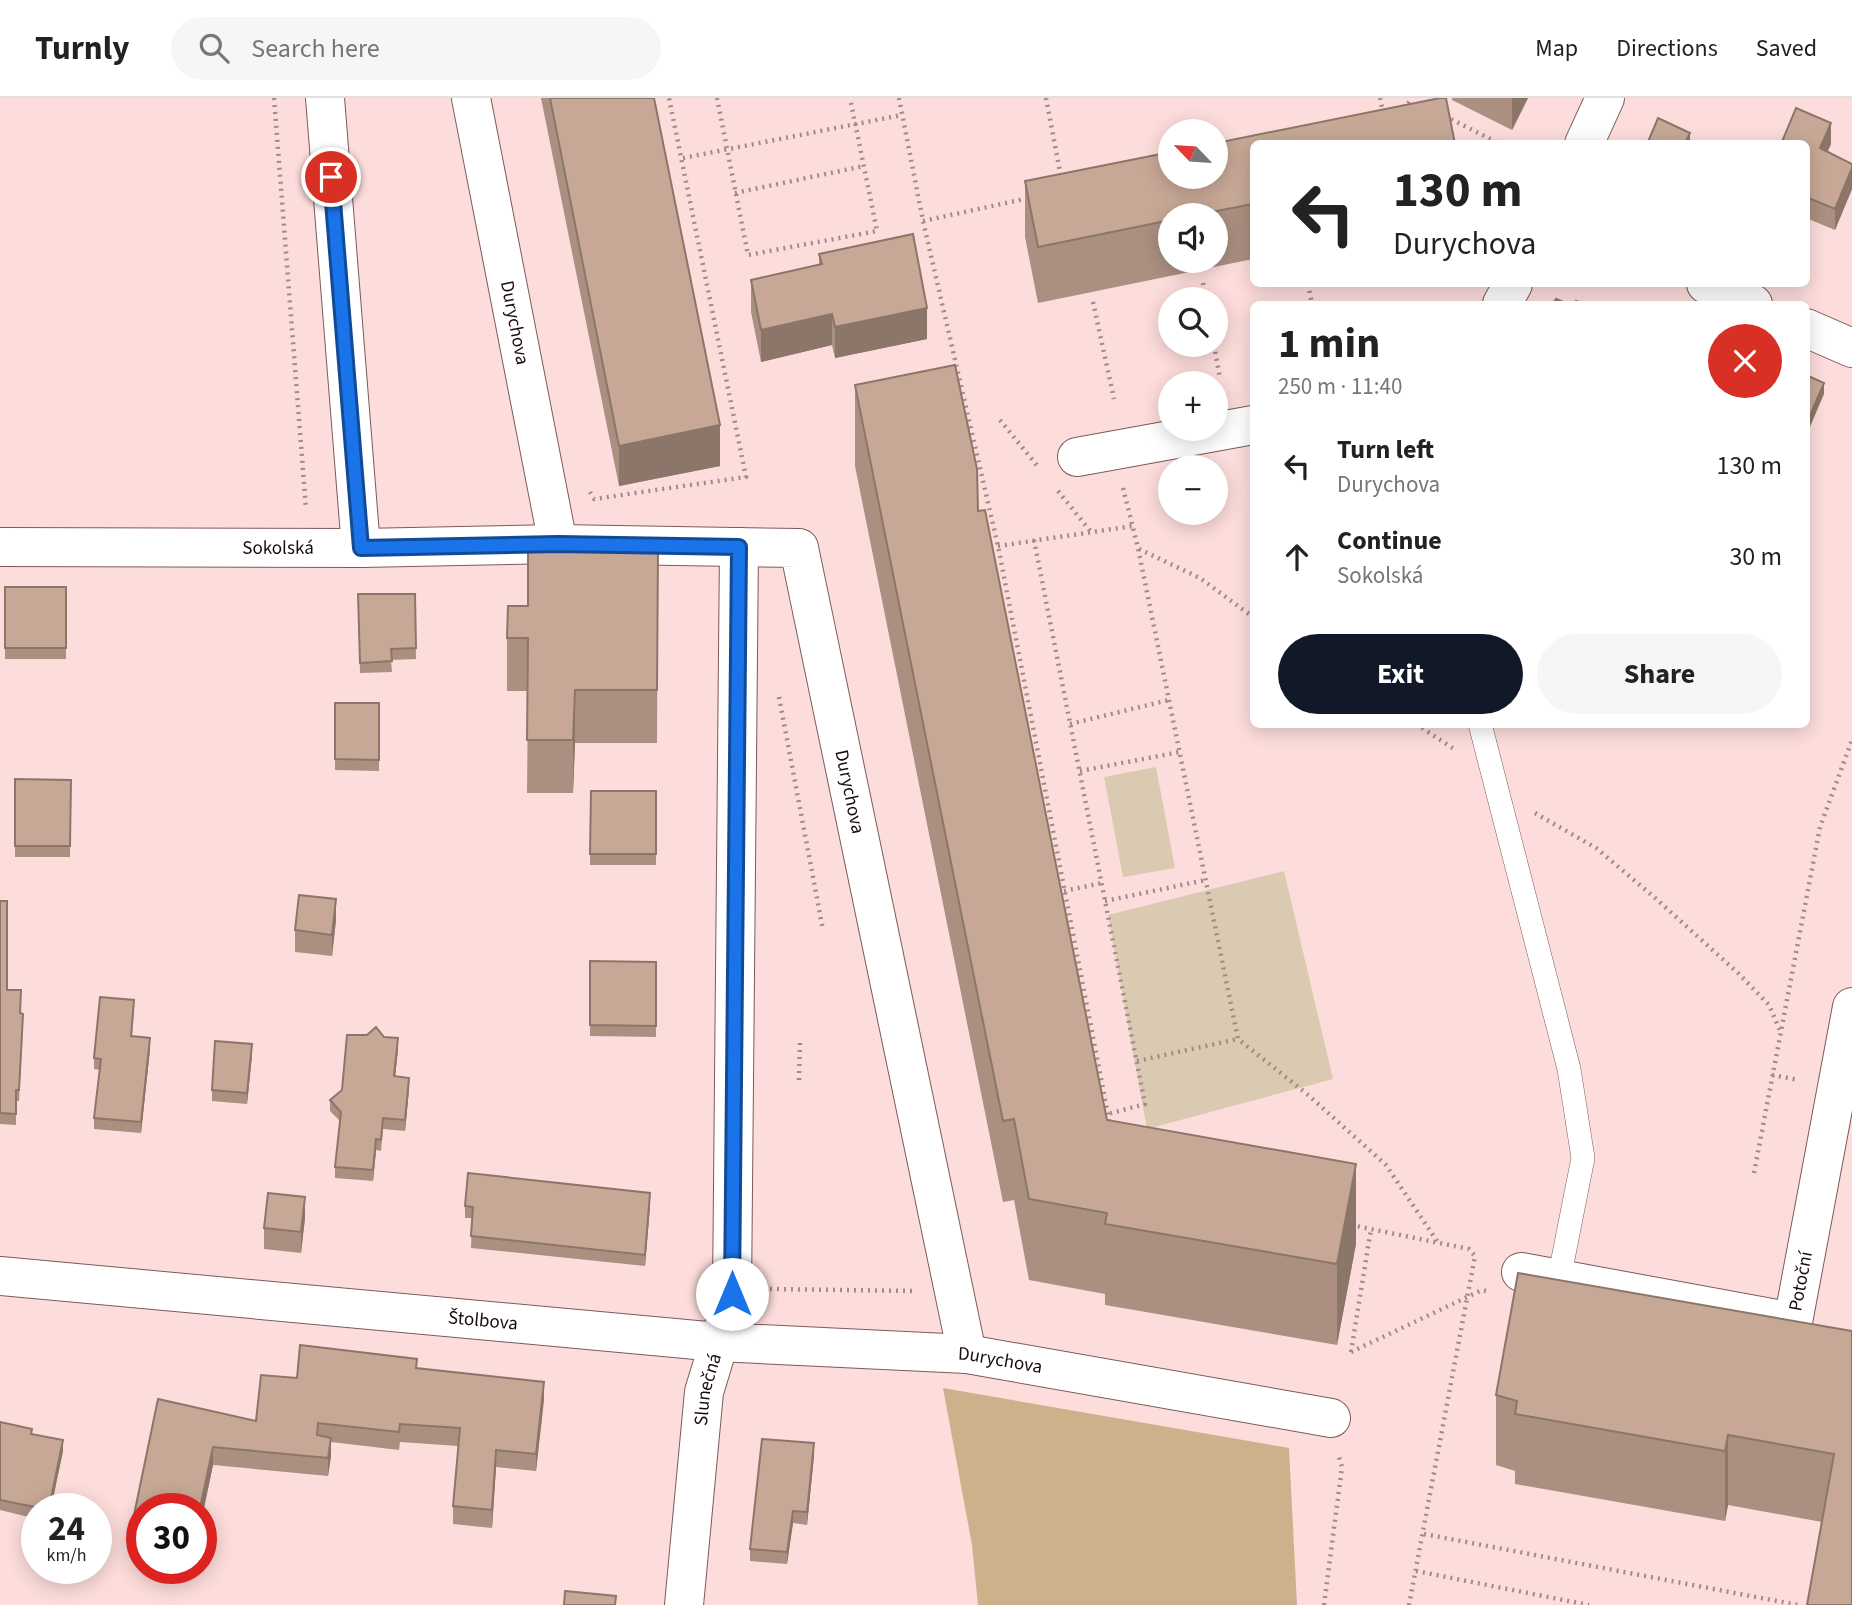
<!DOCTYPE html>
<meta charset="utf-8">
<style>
:root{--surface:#fff;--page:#f6f6f6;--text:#222;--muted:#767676;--line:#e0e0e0;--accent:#111827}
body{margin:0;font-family:"Source Sans 3",sans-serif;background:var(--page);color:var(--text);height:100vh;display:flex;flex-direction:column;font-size:26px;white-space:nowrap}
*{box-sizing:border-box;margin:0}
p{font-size:23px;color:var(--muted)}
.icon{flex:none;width:38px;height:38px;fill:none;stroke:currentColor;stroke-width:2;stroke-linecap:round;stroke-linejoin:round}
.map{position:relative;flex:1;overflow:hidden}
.panel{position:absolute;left:1250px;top:203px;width:560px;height:427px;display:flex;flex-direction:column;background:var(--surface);border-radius:10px;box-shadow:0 4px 18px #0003}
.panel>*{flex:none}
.banner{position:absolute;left:1250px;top:42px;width:560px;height:147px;border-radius:10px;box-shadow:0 4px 18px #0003;background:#fff;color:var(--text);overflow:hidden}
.needle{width:46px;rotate:295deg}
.buttons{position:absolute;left:1158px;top:21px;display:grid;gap:14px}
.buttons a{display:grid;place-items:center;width:70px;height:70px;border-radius:50%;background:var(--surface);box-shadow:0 4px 18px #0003;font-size:35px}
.speed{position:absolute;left:21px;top:1395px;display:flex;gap:14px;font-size:35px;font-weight:700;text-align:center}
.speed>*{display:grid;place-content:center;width:91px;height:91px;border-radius:50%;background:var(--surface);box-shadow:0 4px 18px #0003;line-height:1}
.speed small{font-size:18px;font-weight:400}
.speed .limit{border:10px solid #d22;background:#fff;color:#111}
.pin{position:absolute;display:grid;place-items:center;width:60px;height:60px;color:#fff;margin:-30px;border:4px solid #fff;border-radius:50%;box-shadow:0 2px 7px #0007}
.me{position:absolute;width:77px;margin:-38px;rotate:0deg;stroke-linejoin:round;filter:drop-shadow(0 0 5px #0008)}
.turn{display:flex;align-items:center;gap:24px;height:147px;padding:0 28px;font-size:32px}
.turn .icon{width:91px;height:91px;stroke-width:2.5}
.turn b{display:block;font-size:49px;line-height:60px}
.round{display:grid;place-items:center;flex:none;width:74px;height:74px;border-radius:37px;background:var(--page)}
.headline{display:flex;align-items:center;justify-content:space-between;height:119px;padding:0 28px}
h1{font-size:42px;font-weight:700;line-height:52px}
.button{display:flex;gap:14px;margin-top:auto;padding:14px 28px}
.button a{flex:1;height:80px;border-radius:42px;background:var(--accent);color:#fff;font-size:28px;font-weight:700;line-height:80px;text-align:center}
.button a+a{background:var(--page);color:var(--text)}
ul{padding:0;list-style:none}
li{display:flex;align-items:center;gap:21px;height:91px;padding:0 28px}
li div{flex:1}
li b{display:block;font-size:26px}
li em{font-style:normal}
header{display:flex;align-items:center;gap:42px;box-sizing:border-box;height:98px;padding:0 35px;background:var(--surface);border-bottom:2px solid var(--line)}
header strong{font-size:33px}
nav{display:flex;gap:38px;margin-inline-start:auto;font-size:24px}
.search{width:490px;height:63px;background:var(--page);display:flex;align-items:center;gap:18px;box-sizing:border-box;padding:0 24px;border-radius:38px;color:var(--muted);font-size:26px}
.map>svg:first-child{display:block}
.green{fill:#dacab2}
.forest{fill:#cbb28a}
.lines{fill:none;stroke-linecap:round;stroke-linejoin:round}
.lane-casing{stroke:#7c5a59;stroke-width:24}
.street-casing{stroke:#7c5a59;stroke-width:40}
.path{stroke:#a28a89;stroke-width:4.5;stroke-dasharray:2 5;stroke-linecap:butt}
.lane{stroke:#fff;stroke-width:23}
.street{stroke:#fff;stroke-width:38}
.wall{fill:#ab9081;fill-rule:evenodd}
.shaded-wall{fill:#8b7669}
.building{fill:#c7a896;stroke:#8b7669;stroke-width:2}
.route-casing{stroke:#114b97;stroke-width:18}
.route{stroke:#1a73e8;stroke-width:12}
.labels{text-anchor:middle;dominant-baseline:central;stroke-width:7;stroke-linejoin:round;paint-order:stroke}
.street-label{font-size:19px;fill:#190c0b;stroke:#f9f1f1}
</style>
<header>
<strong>Turnly</strong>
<div class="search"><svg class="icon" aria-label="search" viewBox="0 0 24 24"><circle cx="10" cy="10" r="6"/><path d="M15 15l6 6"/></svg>Search here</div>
<nav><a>Map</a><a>Directions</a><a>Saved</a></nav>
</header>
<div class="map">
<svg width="1852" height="1507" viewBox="0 0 1852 1507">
<rect width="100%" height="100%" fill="#fddddc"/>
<path class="green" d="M 1156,669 L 1175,770 L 1123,779 L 1104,679 Z
M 1284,773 L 1333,981 L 1147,1031 L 1108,817 Z"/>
<path class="forest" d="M 943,1290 L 1289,1350 L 1297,1507 L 978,1507 L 972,1447 Z"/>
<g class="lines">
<defs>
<path id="lane" d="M 1480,626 L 1569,971 L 1583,1060 L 1559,1181"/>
<g id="street">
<path d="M 325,0 L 361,450"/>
<path id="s1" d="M 471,0 L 558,446"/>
<path d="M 1584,46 L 1605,0"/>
<path d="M 1706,186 L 1753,206"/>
<path d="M 1502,206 L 1513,186"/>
<path d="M 1806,230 L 1852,250"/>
<path d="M 1077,359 L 1253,327"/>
<path id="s2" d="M 0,449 L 361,450 L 558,446 L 799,450 L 967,1256"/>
<path id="s3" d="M 1521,1174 L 1793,1224 L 1852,909"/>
<path id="s4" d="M 0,1178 L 718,1244 L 967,1256 L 1331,1320"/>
<path id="s5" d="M 684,1507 L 704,1294 L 729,1212 L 732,1196 L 739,449"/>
</g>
</defs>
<use href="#lane" class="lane-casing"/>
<use href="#street" class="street-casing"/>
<path class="path" d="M 274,0 L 306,411
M 717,0 L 748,157 L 877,133 L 850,0
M 899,0 L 923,123 L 998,448 L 1110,1027
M 1046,0 L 1061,79
M 1380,0 L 1383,14
M 1404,11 L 1412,0
M 1445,18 L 1500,46
M 683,60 L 902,17
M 735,95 L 864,68
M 923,123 L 1029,100
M 1203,185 L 1206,201
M 1308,186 L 1312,206
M 1093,204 L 1114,301
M 1214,247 L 1220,280
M 1000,322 L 1039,370
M 1123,390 L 1138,450 L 1238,941 L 1307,996 L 1386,1067 L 1437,1143
M 1058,393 L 1091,434
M 590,394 L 594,401 L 746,379 L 669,0
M 1034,442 L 1145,1006 L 1108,1016
M 998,448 L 1133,428
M 1139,451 L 1200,480 L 1253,519
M 779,599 L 823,832
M 1070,626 L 1169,602
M 1416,626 L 1454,651
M 1080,673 L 1180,654
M 1535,715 L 1596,750 L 1654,799 L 1738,875 L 1769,907 L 1781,935
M 1064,793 L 1102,785
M 1105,803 L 1206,782
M 1137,963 L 1238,941
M 1772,977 L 1799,982
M 799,982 L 800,945
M 1754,1075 L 1820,729 L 1852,642
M 1351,1127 L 1469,1151 L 1475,1158 L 1409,1507
M 770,1191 L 916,1193
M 1351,1254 L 1482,1192 L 1486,1193
M 1351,1254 L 1371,1131
M 1424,1436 L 1798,1507
M 1416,1473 L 1589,1507
M 1324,1507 L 1342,1369 L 1339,1359"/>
<use href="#lane" class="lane"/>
<use href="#street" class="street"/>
</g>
<path class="wall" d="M 541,0 L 654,0 L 720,368 L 619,388 Z
M 1452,0 L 1528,0 L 1512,32 L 1452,2 Z
M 1253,46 L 1253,161 L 1038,205 L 1025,139 L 1025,83 ZM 1171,117 L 1216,117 L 1216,163 L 1171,163 Z
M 1806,46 L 1831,46 L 1827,54 L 1852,66 L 1852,91 L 1835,132 L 1806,120 Z
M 819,156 L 927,241 L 835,260 L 832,247 L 761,264 L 751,214 L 751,182 L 819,167 Z
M 855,287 L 978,413 L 1107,1022 L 1356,1146 L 1337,1247 L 1105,1207 L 1105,1196 L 1029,1182 L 1014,1102 L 1003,1104 L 855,368 Z
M 658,450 L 657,645 L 575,645 L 573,695 L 527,695 L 528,593 L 507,593 L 507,540 L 528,508 Z
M 5,489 L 66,489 L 66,561 L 5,561 Z
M 358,496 L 415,496 L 416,561 L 391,562 L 392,574 L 360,575 Z
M 335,605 L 379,605 L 379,673 L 335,672 Z
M 15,681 L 71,682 L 70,759 L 15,759 Z
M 591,693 L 656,693 L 656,767 L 590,767 Z
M 0,803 L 7,892 L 20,915 L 23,927 L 19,1003 L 16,1003 L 16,1027 L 0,1026 Z
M 336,822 L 332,858 L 295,854 L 295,832 Z
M 590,863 L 656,864 L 656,939 L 590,938 Z
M 134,913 L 132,938 L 150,951 L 141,1035 L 94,1031 L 94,1020 L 100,972 L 94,971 L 94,960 Z
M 384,939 L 398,951 L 395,978 L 409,991 L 405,1033 L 383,1031 L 381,1053 L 376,1052 L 373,1083 L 335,1080 L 335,1069 L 340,1023 L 330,1013 L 330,1002 L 342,992 Z
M 252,957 L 247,1006 L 212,1003 L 212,992 Z
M 650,1107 L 645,1168 L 471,1150 L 472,1120 L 465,1120 L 465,1108 Z
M 305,1120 L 301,1155 L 264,1151 L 264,1130 Z
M 1852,1233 L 1852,1507 L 1822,1424 L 1728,1407 L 1725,1423 L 1515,1386 L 1515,1373 L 1496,1367 L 1496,1297 Z
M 417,1270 L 544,1301 L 536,1373 L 496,1369 L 492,1430 L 453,1426 L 453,1408 L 458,1348 L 400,1344 L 399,1352 L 331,1344 L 331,1358 L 328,1378 L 213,1367 L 201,1424 L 201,1410 L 142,1410 L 142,1436 L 134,1435 L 134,1417 L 158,1301 L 256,1323 L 297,1280 Z
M 0,1324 L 63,1353 L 51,1410 L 37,1410 L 37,1421 L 0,1412 Z
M 814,1358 L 807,1427 L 793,1425 L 787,1466 L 750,1463 L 750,1451 Z"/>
<path class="shaded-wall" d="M 1512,0 L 1528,0 L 1512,32 Z
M 1831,25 L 1831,46 L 1820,71 L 1820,50 Z
M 1690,35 L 1690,45 L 1685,46 Z
M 1852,70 L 1852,91 L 1835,132 L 1835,111 Z
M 927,210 L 927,241 L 835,260 L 835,229 Z
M 832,216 L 832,247 L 761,264 L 761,232 Z
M 1824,285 L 1824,296 L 1806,338 L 1806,327 Z
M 720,327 L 720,368 L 619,388 L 619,348 Z
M 575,592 L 575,645 L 573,695 L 573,642 Z
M 336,801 L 336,822 L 332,858 L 332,837 Z
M 150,940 L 150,951 L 141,1035 L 141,1024 Z
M 398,940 L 398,951 L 394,989 L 394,978 Z
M 252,946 L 252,957 L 247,1006 L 247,995 Z
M 409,980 L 409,991 L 405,1033 L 405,1022 Z
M 376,1041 L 376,1052 L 373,1083 L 373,1072 Z
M 1356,1066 L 1356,1146 L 1337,1247 L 1337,1166 Z
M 650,1095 L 650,1107 L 645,1168 L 645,1157 Z
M 305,1099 L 305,1120 L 301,1155 L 301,1134 Z
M 544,1284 L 544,1301 L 536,1373 L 536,1356 Z
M 1728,1337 L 1728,1407 L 1725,1423 L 1725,1353 Z
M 331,1340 L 331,1358 L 328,1378 L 328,1360 Z
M 63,1342 L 63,1353 L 51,1410 L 49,1410 Z
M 814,1345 L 814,1358 L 807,1427 L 807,1414 Z
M 213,1349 L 213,1367 L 201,1424 L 201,1410 L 200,1410 Z
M 496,1352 L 496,1369 L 492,1430 L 492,1412 Z
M 793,1413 L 793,1425 L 787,1466 L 787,1454 Z"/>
<path class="building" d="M 550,0 L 654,0 L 720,327 L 619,348 Z
M 1440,0 L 1446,0 L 1455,46 L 1253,46 L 1253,106 L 1196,117 L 1171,117 L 1171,122 L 1038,149 L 1025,83 L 1171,54 L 1171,79 L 1216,79 L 1216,45 Z
M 1796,10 L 1831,25 L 1820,50 L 1852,66 L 1852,70 L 1835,111 L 1806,99 L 1806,46 L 1781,46 Z
M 1658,20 L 1690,35 L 1685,45 L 1686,46 L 1647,46 Z
M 913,136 L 927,210 L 835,229 L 832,216 L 761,232 L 751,182 L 822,166 L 819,156 Z
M 1556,201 L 1568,206 L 1553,206 Z
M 1576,203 L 1584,206 L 1574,206 Z
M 955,267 L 977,371 L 978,413 L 985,412 L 1107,1022 L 1356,1066 L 1337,1166 L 1105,1126 L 1107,1115 L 1029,1101 L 1014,1021 L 1003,1023 L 855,287 Z
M 1806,277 L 1824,285 L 1806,327 Z
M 528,450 L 658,450 L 657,592 L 575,592 L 573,642 L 527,642 L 528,540 L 507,540 L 508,508 L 528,508 Z
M 5,489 L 66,489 L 66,550 L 5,550 Z
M 358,496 L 415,496 L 416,550 L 391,551 L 392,563 L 360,565 Z
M 335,605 L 379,605 L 379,662 L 335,661 Z
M 15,681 L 71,682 L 70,748 L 15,748 Z
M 591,693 L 656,693 L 656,756 L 590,756 Z
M 299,797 L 336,801 L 332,837 L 295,832 Z
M 0,803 L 7,803 L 7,892 L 21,892 L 20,915 L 23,916 L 19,992 L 16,992 L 16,1016 L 0,1015 Z
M 590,863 L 656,864 L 656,928 L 590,927 Z
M 100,899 L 134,902 L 131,938 L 150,940 L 141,1024 L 94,1020 L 101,961 L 94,960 Z
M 376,929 L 384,939 L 398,940 L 394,978 L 409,980 L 405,1022 L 383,1020 L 381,1042 L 376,1041 L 373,1072 L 335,1069 L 341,1014 L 330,1002 L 342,992 L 347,937 L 367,937 Z
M 215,943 L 252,946 L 247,995 L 212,992 Z
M 468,1075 L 650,1095 L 645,1157 L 471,1138 L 473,1109 L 465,1108 Z
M 268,1095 L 305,1099 L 301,1134 L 264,1130 Z
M 1518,1175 L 1852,1233 L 1852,1507 L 1807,1507 L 1834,1356 L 1728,1337 L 1725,1353 L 1515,1316 L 1517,1303 L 1496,1297 Z
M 300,1247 L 417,1261 L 416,1270 L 544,1284 L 536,1356 L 496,1352 L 492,1412 L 453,1408 L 460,1330 L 400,1326 L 399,1334 L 318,1325 L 317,1337 L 331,1340 L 328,1360 L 213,1349 L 200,1410 L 142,1410 L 142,1419 L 134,1417 L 158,1301 L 256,1323 L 261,1277 L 297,1280 Z
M 0,1324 L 32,1331 L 31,1336 L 63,1342 L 49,1410 L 40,1410 L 0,1402 Z
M 762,1341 L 814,1345 L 807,1414 L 793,1413 L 787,1454 L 750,1451 Z
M 565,1493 L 616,1498 L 615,1507 L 564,1507 Z"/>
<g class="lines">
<defs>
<path id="route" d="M 331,79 L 361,450 L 558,446 L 739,449 L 732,1196"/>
</defs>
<use href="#route" class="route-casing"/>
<use href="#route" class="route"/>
</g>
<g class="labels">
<g class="street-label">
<text stroke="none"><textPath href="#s1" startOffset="229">Durychova</textPath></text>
<text stroke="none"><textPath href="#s2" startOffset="278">Sokolská</textPath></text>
<text stroke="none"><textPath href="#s2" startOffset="1048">Durychova</textPath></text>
<text stroke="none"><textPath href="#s3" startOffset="318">Potoční</textPath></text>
<text stroke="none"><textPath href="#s4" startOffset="485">Štolbova</textPath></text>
<text stroke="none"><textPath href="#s4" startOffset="1004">Durychova</textPath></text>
<text stroke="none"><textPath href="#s5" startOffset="217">Slunečná</textPath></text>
</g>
</g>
</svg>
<div class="buttons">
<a><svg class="needle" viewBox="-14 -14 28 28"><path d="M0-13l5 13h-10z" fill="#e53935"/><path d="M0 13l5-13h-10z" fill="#767676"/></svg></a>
<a><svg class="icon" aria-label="sound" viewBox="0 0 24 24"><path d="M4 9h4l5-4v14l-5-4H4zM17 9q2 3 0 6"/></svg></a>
<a><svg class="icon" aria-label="search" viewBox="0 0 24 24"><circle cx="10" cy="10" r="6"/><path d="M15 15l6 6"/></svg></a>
<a>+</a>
<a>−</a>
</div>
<div class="speed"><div>24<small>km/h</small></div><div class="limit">30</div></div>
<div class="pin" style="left:331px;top:79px;background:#d93025"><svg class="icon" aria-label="arrive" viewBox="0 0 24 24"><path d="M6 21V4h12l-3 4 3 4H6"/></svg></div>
<svg class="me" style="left:732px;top:1196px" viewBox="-20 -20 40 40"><circle r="19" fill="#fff"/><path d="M0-13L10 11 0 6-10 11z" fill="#1a73e8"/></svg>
<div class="banner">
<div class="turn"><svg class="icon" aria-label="left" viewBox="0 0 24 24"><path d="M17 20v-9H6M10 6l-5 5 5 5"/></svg><div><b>130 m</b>Durychova</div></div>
</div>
<section class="panel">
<div class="headline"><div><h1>1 min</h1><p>250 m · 11:40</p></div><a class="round" style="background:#d93025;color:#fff"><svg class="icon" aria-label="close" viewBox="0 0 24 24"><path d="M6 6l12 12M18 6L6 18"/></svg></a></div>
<ul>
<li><svg class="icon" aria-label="left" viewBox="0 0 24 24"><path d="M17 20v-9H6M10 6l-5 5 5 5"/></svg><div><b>Turn left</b><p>Durychova</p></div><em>130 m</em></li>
<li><svg class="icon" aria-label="ahead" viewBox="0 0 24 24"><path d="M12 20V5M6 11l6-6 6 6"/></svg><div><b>Continue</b><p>Sokolská</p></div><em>30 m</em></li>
</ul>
<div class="button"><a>Exit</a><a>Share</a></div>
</section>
</div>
